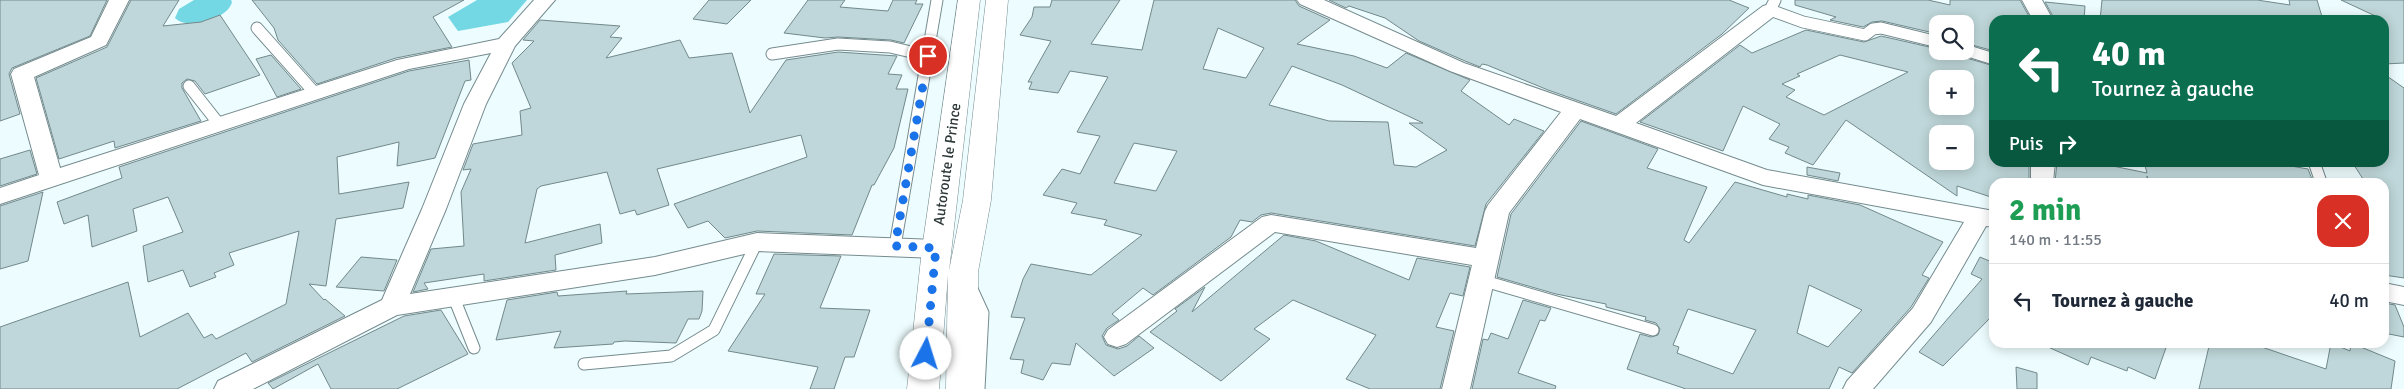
<!DOCTYPE html>
<html lang="fr">
<meta charset="utf-8">
<style>
:root{--surface:#fff;--page:#f2f2f3;--text:#1f2937;--muted:#747a83;--line:#e0e1e3}
body{margin:0;font-family:Signika,sans-serif;background:var(--page);color:var(--text);height:100vh;display:flex;flex-direction:column;font-size:19px;white-space:nowrap}
*{box-sizing:border-box;margin:0}
p{font-size:16px;color:var(--muted)}
.icon{flex:none;width:28px;height:28px;fill:none;stroke:currentColor;stroke-width:2;stroke-linecap:round;stroke-linejoin:round}
.map{position:relative;flex:1;overflow:hidden}
.sheet{position:absolute;left:1989px;top:178px;width:400px;height:170px;display:flex;flex-direction:column;background:var(--surface);border-radius:15px;box-shadow:0 2px 12px #0003}
.sheet>*{flex:none}
.hud{position:absolute;left:1989px;top:15px;width:400px;height:152px;border-radius:15px;box-shadow:0 2px 12px #0003;background:#0b6e4f;color:#fff;overflow:hidden}
.fabs{position:absolute;left:1929px;top:15px;display:grid;gap:10px}
.fabs a{display:grid;place-items:center;width:45px;height:45px;border-radius:10px;background:var(--surface);box-shadow:0 2px 12px #0003;font-size:25px}
.pin{position:absolute;display:grid;place-items:center;width:42px;height:42px;color:#fff;margin:-21px;border:2px solid #fff;border-radius:50%;box-shadow:0 1px 5px #0007}
.me{position:absolute;width:55px;margin:-28px;rotate:5deg;stroke-linejoin:round;filter:drop-shadow(0 0 4px #0008)}
.turn{display:flex;align-items:center;gap:18px;height:105px;padding:0 20px;font-size:22px}
.turn .icon{width:65px;height:65px;stroke-width:2.5}
.turn b{display:block;font-size:35px;line-height:42px}
.then{display:flex;align-items:center;height:48px;padding:0 20px;background:#0003;gap:10px;font-size:19px}
.round{display:grid;place-items:center;flex:none;width:52px;height:52px;border-radius:15px;background:var(--page)}
.head{display:flex;align-items:center;justify-content:space-between;height:85px;padding:0 20px}
h1{font-size:30px;font-weight:700;line-height:38px;color:#1e9e55}
ul{padding:0;list-style:none}
li{display:flex;align-items:center;gap:15px;height:75px;padding:0 20px;border-top:1px solid var(--line)}
li div{flex:1}
li b{display:block;font-size:19px}
li em{font-style:normal}
.map>svg:first-child{display:block}
.green{fill:#73d8e4}
.building{fill:#bfd7da;stroke:#72898b;fill-rule:evenodd}
.lines{fill:none;stroke-linecap:round;stroke-linejoin:round}
.lane-casing{stroke:#758b8e;stroke-width:13}
.street-casing{stroke:#758b8e;stroke-width:2}
.primary-casing{stroke:#758b8e;stroke-width:1}
.lane{stroke:#fff;stroke-width:11}
.street{fill:#fff;fill-rule:evenodd}
.primary{fill:#fff;fill-rule:evenodd}
.route{stroke:#1a73e8;stroke-width:9;stroke-dasharray:0 16.2}
.labels{text-anchor:middle;dominant-baseline:central;stroke-width:4;stroke-linejoin:round;paint-order:stroke}
.street-label{font-size:15px;fill:#2f393a;stroke:#fff}
</style>
<div class="map">
<svg width="2404" height="389" viewBox="0 0 2404 389">
<rect width="100%" height="100%" fill="#edfcfe"/>
<path class="green" d="M 194,0 L 231,0 L 232,2 C 228,19 188,31 175,18 L 179,9 Z
M 477,0 L 527,0 L 508,22 L 458,31 L 448,17 Z"/>
<path class="building" d="M 0,0 L 107,0 L 90,36 L 12,68 L 9,74 L 20,114 L 0,121 Z
M 131,0 L 179,0 L 163,26 L 201,22 L 220,15 L 260,75 L 205,94 L 195,81 L 187,79 L 182,83 L 182,88 L 201,121 L 115,148 L 114,141 L 59,159 L 36,78 L 107,47 Z
M 252,0 L 464,0 L 433,17 L 452,47 L 396,58 L 317,84 L 278,40 L 274,28 Z
M 709,0 L 751,0 L 727,24 L 693,19 Z
M 808,0 L 845,0 L 840,7 L 888,11 L 893,0 L 917,0 L 915,4 L 923,4 L 904,43 L 891,40 L 838,37 L 825,38 L 784,33 Z
M 1052,0 L 1120,0 L 1091,44 L 1142,50 L 1154,0 L 1295,0 L 1299,6 L 1330,20 L 1297,44 L 1354,56 L 1387,68 L 1406,53 L 1470,80 L 1461,91 L 1509,125 L 1514,119 L 1544,131 L 1486,204 L 1475,246 L 1271,213 L 1261,215 L 1252,222 L 1240,220 L 1231,237 L 1153,295 L 1143,288 L 1112,314 L 1119,320 L 1107,328 L 1102,336 L 1106,345 L 1118,349 L 1127,346 L 1139,336 L 1154,348 L 1114,376 L 1076,343 L 1070,365 L 1052,363 L 1043,380 L 1021,373 L 1024,360 L 1010,359 L 1025,318 L 1011,317 L 1023,279 L 1031,264 L 1091,275 L 1142,235 L 1104,225 L 1107,220 L 1071,213 L 1077,203 L 1043,195 L 1062,169 L 1080,174 L 1100,136 L 1077,132 L 1108,77 L 1070,71 L 1058,93 L 1029,89 L 1032,82 L 1028,82 L 1051,41 L 1020,35 L 1032,17 L 1034,7 L 1050,7 ZM 1218,28 L 1264,48 L 1246,78 L 1203,69 ZM 1292,66 L 1342,85 L 1423,123 L 1409,123 L 1447,150 L 1416,167 L 1394,165 L 1388,122 L 1329,121 L 1269,105 ZM 1134,143 L 1177,151 L 1156,191 L 1114,183 Z
M 1329,0 L 1729,0 L 1749,8 L 1722,34 L 1616,114 L 1548,90 L 1487,65 L 1482,64 L 1480,67 L 1465,61 L 1419,41 L 1385,18 L 1349,6 L 1346,8 Z
M 1795,0 L 1928,0 L 1950,5 L 1950,0 L 2020,0 L 2031,20 L 1994,20 L 1994,51 L 1965,43 L 1965,24 L 1938,24 L 1938,34 L 1882,21 L 1872,22 L 1863,27 L 1830,20 L 1836,17 L 1795,5 Z
M 2102,0 L 2257,0 L 2290,5 L 2289,0 L 2317,0 L 2323,20 L 2100,20 Z
M 2341,0 L 2404,0 L 2404,63 L 2384,64 L 2384,20 Z
M 2045,2 L 2085,6 L 2084,20 L 2055,20 Z
M 540,20 L 620,26 L 610,37 L 622,38 L 606,58 L 680,40 L 689,58 L 732,53 L 750,113 L 786,60 L 838,52 L 897,56 L 888,74 L 902,75 L 896,89 L 908,89 L 894,148 L 874,185 L 872,185 L 852,235 L 757,231 L 725,238 L 708,221 L 688,228 L 674,204 L 807,157 L 801,135 L 657,169 L 669,205 L 637,215 L 635,210 L 620,214 L 607,172 L 541,186 L 537,189 L 525,243 L 600,224 L 602,243 L 555,255 L 556,270 L 484,281 L 484,274 L 424,283 L 428,289 L 413,292 L 431,249 L 464,246 L 461,192 L 471,169 L 463,170 L 473,144 L 522,135 L 520,111 L 531,108 L 512,63 L 534,41 L 523,40 Z
M 1806,30 L 1864,42 L 1881,36 L 1938,49 L 1938,51 L 1958,51 L 1963,57 L 1994,66 L 1994,162 L 2029,162 L 2029,182 L 1994,182 L 1994,198 L 1957,186 L 1957,196 L 1846,120 L 1813,165 L 1785,153 L 1789,147 L 1769,139 L 1780,124 L 1743,106 L 1723,151 L 1640,122 L 1740,45 L 1752,53 ZM 1840,55 L 1908,72 L 1824,115 L 1786,97 L 1795,90 L 1782,84 L 1800,76 L 1797,74 ZM 1938,79 L 1965,79 L 1965,106 L 1938,106 ZM 1938,134 L 1965,134 L 1965,161 L 1938,161 Z
M 271,55 L 301,89 L 277,97 L 256,59 Z
M 469,60 L 471,80 L 465,81 L 435,158 L 397,166 L 399,142 L 337,157 L 339,194 L 409,182 L 403,208 L 336,219 L 326,286 L 309,284 L 324,300 L 325,299 L 345,316 L 252,362 L 246,353 L 177,389 L 0,389 L 0,327 L 128,282 L 140,337 L 188,313 L 204,338 L 212,334 L 216,339 L 286,304 L 299,231 L 229,253 L 234,265 L 214,273 L 216,277 L 190,287 L 183,270 L 148,282 L 143,246 L 183,232 L 168,197 L 133,209 L 137,231 L 92,247 L 88,215 L 64,224 L 57,202 L 122,178 L 119,167 L 409,71 Z
M 2384,74 L 2404,88 L 2404,278 L 2384,275 L 2384,182 L 2365,182 L 2352,162 L 2384,162 Z
M 1581,121 L 1658,149 L 1647,168 L 1707,187 L 1684,240 L 1689,243 L 1735,182 L 1787,197 L 1787,194 L 1808,199 L 1808,195 L 1860,205 L 1943,242 L 1922,275 L 1929,278 L 1911,307 L 1852,373 L 1839,367 L 1829,389 L 1686,389 L 1627,369 L 1640,334 L 1651,337 L 1658,335 L 1660,329 L 1656,323 L 1645,320 L 1646,317 L 1606,307 L 1606,304 L 1556,294 L 1497,277 L 1511,214 ZM 1809,285 L 1862,310 L 1828,347 L 1797,333 ZM 1688,309 L 1756,330 L 1733,374 L 1677,353 L 1679,347 L 1673,345 Z
M 30,150 L 37,174 L 0,186 L 0,159 Z
M 2057,162 L 2093,162 L 2147,173 L 2144,162 L 2268,162 L 2308,169 L 2313,182 L 2149,182 L 2147,176 L 2147,182 L 2055,182 Z
M 1807,167 L 1840,173 L 1838,181 L 1807,175 Z
M 43,192 L 28,261 L 0,269 L 0,206 Z
M 1284,235 L 1316,241 L 1409,280 L 1417,258 L 1470,267 L 1463,296 L 1450,293 L 1436,327 L 1454,331 L 1440,389 L 1370,389 L 1346,379 L 1376,335 L 1293,300 L 1254,329 L 1270,339 L 1221,381 L 1150,332 L 1177,311 L 1175,309 L 1205,287 L 1192,312 Z
M 774,254 L 841,256 L 820,308 L 870,310 L 854,357 L 845,357 L 834,389 L 810,389 L 818,367 L 728,351 L 765,294 L 756,294 Z
M 361,257 L 397,260 L 384,291 L 336,287 Z
M 1980,257 L 1994,263 L 1994,314 L 1943,366 L 1919,352 L 1982,279 L 1971,274 Z
M 627,291 L 626,294 L 703,291 L 702,311 L 699,319 L 688,319 L 676,343 L 625,341 L 614,342 L 613,344 L 554,348 L 561,331 L 496,340 L 507,300 L 557,292 L 558,296 Z
M 1523,300 L 1551,308 L 1545,321 L 1540,320 L 1518,373 L 1556,386 L 1555,389 L 1472,389 L 1483,339 L 1488,340 L 1491,333 L 1508,339 Z
M 2384,303 L 2395,305 L 2404,327 L 2404,337 L 2384,333 Z
M 441,310 L 468,354 L 397,389 L 331,389 L 318,364 L 273,389 L 268,383 L 404,316 Z
M 2037,342 L 2168,342 L 2155,379 L 2128,367 L 2127,371 L 2091,357 L 2088,365 Z
M 2210,342 L 2256,342 L 2256,345 L 2326,369 L 2331,343 L 2350,351 L 2351,343 L 2395,361 L 2391,389 L 2199,389 Z
M 2016,367 L 2037,373 L 2037,389 L 2017,389 Z"/>
<g class="lines">
<defs>
<path id="lane" d="M 1775,0 L 1770,10 L 1803,22 L 1865,35 L 1873,29 L 1881,28 L 1938,42
M 257,28 L 314,92
M 1965,50 L 1994,59
M 772,54 L 838,44 L 890,47 L 928,56
M 189,86 L 219,124
M 2314,162 L 2321,182
M 895,246 L 937,0
M 1481,280 L 1653,330
M 972,289 L 983,313 L 979,389
M 454,298 L 474,348
M 584,364 L 671,356 L 714,330 L 757,242"/>
<path id="street" d="M 109,0 L 129,0 L 106,45 L 34,77 L 60,168 L 397,60 L 499,39 L 534,0 L 555,0 L 515,46 L 486,104 L 446,209 L 410,294 L 655,257 L 757,233 L 936,240 L 945,243 L 948,249 L 945,255 L 936,258 L 757,251 L 655,275 L 397,315 L 253,389 L 214,389 L 218,381 L 382,300 L 422,209 L 464,104 L 491,53 L 409,69 L 0,204 L 0,188 L 39,175 L 11,74 L 14,69 L 91,37 Z
M 1297,0 L 1324,0 L 1464,63 L 1616,116 L 1763,6 L 1770,4 L 1777,6 L 1780,10 L 1777,14 L 1636,123 L 1767,170 L 1994,211 L 1994,227 L 1986,226 L 1931,322 L 1873,389 L 1843,389 L 1847,381 L 1913,308 L 1964,222 L 1763,185 L 1580,119 L 1509,213 L 1470,389 L 1442,389 L 1472,265 L 1275,232 L 1126,344 L 1117,347 L 1108,344 L 1104,337 L 1108,330 L 1262,217 L 1271,215 L 1476,248 L 1485,211 L 1488,205 L 1561,112 L 1450,71 L 1300,4 Z
M 2022,0 L 2042,0 L 2053,20 L 2033,20 Z
M 2031,162 L 2055,162 L 2053,182 L 2031,182 Z
M 2384,283 L 2404,287 L 2404,305 L 2384,301 Z"/>
<path id="primary" d="M 958,0 L 980,0 L 949,271 L 963,200 L 986,0 L 1008,0 L 991,200 L 978,272 L 978,389 L 946,389 L 948,275 L 939,389 L 907,389 L 922,249 Z"/>
</defs>
<use href="#lane" class="lane-casing"/>
<use href="#street" class="street-casing"/>
<use href="#primary" class="primary-casing"/>
<use href="#lane" class="lane"/>
<use href="#street" class="street"/>
<use href="#primary" class="primary"/>
</g>
<g class="lines">
<path class="route" d="M 926,354 L 936,248 L 895,246 L 928,56"/>
</g>
<g class="labels">
<g class="street-label">
<text transform="translate(947 164) rotate(-82)">Autoroute le Prince</text>
</g>
</g>
</svg>
<div class="fabs">
<a><svg class="icon" aria-label="search" viewBox="0 0 24 24"><circle cx="10" cy="10" r="6"/><path d="M15 15l6 6"/></svg></a>
<a>+</a>
<a>−</a>
</div>
<div class="pin" style="left:928px;top:56px;background:#d93025"><svg class="icon" aria-label="arrive" viewBox="0 0 24 24"><path d="M6 21V4h12l-3 4 3 4H6"/></svg></div>
<svg class="me" style="left:926px;top:354px" viewBox="-20 -20 40 40"><circle r="19" fill="#fff"/><path d="M0-13L10 11 0 6-10 11z" fill="#1a73e8"/></svg>
<div class="hud">
<div class="turn"><svg class="icon" aria-label="left" viewBox="0 0 24 24"><path d="M17 20v-9H6M10 6l-5 5 5 5"/></svg><div><b>40 m</b>Tournez à gauche</div></div>
<div class="then">Puis<svg class="icon" aria-label="right" viewBox="0 0 24 24"><path d="M7 20v-9h11M14 6l5 5-5 5"/></svg></div>
</div>
<section class="sheet">
<div class="head"><div><h1>2 min</h1><p>140 m · 11:55</p></div><a class="round" style="background:#d93025;color:#fff"><svg class="icon" aria-label="close" viewBox="0 0 24 24"><path d="M6 6l12 12M18 6L6 18"/></svg></a></div>
<ul>
<li><svg class="icon" aria-label="left" viewBox="0 0 24 24"><path d="M17 20v-9H6M10 6l-5 5 5 5"/></svg><div><b>Tournez à gauche</b></div><em>40 m</em></li>
</ul>
</section>
</div>
